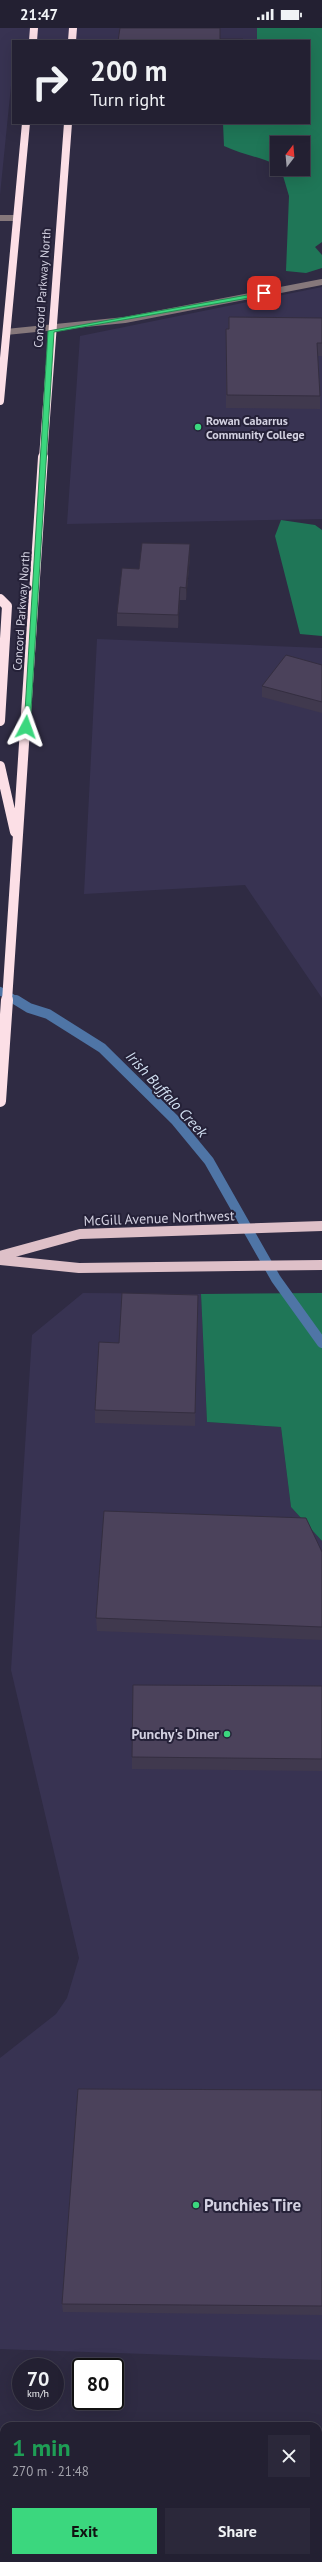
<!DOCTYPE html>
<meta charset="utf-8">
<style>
:root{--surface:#232032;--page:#2b283a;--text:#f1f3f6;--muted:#a3a3ac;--line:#403e4d;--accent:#3bd77e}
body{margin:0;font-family:"PT Sans",sans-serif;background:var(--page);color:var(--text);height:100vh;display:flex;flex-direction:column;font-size:15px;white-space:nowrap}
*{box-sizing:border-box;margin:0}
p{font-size:13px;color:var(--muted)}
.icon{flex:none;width:22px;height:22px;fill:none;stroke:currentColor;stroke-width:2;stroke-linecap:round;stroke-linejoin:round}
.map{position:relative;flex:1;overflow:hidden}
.panel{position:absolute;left:0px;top:2394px;width:322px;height:140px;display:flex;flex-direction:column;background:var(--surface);border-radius:12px 12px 0 0;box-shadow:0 4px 16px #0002,0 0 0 1px var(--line)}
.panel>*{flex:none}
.top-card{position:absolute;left:12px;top:12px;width:298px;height:84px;border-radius:0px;box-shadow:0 4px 16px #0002,0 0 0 1px var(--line);background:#232032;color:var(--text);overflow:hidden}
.needle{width:26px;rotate:16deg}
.buttons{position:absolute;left:270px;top:108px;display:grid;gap:8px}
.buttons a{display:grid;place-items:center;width:40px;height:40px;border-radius:0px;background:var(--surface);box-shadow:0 4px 16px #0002,0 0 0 1px var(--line);font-size:20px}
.speed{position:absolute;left:12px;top:2330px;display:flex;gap:8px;font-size:20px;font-weight:700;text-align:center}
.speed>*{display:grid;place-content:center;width:52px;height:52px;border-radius:50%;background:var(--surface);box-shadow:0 4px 16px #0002,0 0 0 1px var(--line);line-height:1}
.speed small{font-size:10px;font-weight:400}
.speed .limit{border:2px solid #111;border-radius:6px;background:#fff;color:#111}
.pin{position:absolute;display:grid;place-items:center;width:34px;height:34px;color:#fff;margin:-17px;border-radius:8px;box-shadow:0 2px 6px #0006}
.me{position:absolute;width:44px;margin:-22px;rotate:4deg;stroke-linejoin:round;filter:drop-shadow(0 0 3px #0008)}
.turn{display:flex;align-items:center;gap:14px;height:84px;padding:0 12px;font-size:18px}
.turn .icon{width:52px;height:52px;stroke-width:2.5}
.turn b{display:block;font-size:28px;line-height:34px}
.round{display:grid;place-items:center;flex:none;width:42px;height:42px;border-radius:0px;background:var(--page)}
.headline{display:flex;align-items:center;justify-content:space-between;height:68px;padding:0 12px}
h1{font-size:24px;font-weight:700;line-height:30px;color:#1e9e55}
.action{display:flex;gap:8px;margin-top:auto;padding:8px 12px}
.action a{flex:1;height:46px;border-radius:0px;background:var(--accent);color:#111;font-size:16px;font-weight:700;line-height:46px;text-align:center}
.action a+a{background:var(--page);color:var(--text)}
.status{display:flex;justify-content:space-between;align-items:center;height:28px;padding:0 20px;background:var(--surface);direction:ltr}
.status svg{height:11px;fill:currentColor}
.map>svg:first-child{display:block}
.built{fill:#383352}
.forest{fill:#1f7657}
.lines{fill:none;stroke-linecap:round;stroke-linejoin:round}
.stream-far2{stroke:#4f75a6;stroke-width:8}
.stream-far1{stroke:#4f75a6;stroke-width:10}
.stream{stroke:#4f75a6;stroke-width:13}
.minor{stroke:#86787b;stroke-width:6}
.major{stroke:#dec0c8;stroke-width:10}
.highway-far2{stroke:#fcdfe6;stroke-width:8}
.highway-far1{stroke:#fcdfe6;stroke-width:10}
.highway{stroke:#fcdfe6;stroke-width:12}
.wall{fill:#40394e}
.shaded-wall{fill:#342e40}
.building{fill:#4b425b;stroke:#342e40}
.route{fill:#3bd77e;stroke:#268c52}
.poi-dot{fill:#3bd77e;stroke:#252138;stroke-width:1.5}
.labels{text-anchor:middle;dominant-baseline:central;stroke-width:4;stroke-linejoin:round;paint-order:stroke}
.far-street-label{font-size:12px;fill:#d3d1e1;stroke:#252138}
.far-poi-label{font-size:12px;font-weight:bold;fill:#d3d1e1;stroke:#252138;text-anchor:start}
.street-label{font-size:14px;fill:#d3d1e1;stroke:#252138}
.poi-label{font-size:14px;font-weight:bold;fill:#d3d1e1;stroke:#252138;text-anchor:end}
.water-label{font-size:15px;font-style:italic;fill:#d3e1f3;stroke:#252138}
.near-poi-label{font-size:17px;font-weight:bold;fill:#d3d1e1;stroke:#252138;text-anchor:start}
</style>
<div class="status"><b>21:47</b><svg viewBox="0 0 49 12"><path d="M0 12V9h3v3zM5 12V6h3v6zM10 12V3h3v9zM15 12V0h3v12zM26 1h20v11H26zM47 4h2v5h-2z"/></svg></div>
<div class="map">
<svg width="322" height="2534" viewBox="0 0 322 2534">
<rect width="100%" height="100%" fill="#2f2b43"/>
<path class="built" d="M 0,0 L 257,0 L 257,13 L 13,13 L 13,38 L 0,167 Z
M 322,259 L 322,491 L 67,496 L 80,308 Z
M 97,611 L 322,620 L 322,970 L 245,857 L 84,866 Z
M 83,1265 L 201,1266 L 207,1394 L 281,1399 L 291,1479 L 322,1513 L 322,2332 L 0,2321 L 0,2030 L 56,1986 L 67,1970 L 79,1930 L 11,1642 L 32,1307 Z"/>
<path class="forest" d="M 257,0 L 322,0 L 322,214 L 315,219 L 322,227 L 322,240 L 306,245 L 286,243 L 289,168 L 281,141 L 303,141 L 303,115 L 277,115 L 277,137 C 260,129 241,126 224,118 L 223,95 L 309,95 L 309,13 L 257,13 Z
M 281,492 L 315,497 L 322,502 L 322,608 L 300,606 L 275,508 Z
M 322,1265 L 322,1513 L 291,1479 L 281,1399 L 207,1394 L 201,1266 Z"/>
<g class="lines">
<path class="stream-far2" d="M 0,963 L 17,973"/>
<path class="stream-far1" d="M 16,972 L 29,980 L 48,986 L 102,1020 L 176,1093 L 209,1133 L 276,1251 L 322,1315"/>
<path class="stream" d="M 318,2457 L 322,2457"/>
<path class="minor" d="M 0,190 L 18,190
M 6,304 L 125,292 L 322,254"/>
<path class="major" d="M 0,1228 L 80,1206 L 322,1198
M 0,1232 L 79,1240 L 322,1237"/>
<path class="highway-far2" d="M 33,13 L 34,0
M 72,13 L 73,0
M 0,373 L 26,95
M 43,430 L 68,95"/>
<path class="highway-far1" d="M 0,571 L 7,578 L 0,693
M 0,738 L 15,804
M 7,973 L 43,429"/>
<path class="highway" d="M 0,1073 L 7,972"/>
</g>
<path class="wall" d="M 229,289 L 322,290 L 322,328 L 318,328 L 320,368 L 320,381 L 226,380 L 226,301 L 228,301 Z
M 190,529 L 186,572 L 180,572 L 178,600 L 117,598 L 117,585 L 139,541 Z
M 322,637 L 322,685 L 262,669 L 262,658 Z
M 198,1267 L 195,1398 L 95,1395 L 95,1382 L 119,1315 Z
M 322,1524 L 322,1612 L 97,1603 L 96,1590 Z
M 322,1658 L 322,1743 L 132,1741 L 132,1729 Z
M 322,2062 L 322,2287 L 63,2284 L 62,2276 Z"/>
<path class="shaded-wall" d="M 190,516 L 190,529 L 186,572 L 186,560 Z
M 180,559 L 180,572 L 178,600 L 178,587 Z"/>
<path class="building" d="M 120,0 L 220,0 L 220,11 L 243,11 L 243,13 L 118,13 Z
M 229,289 L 322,290 L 322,315 L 317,315 L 320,368 L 227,367 L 226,301 L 229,301 Z
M 142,515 L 190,516 L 186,560 L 180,559 L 178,587 L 117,585 L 122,540 L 139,541 Z
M 286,627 L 322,637 L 322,674 L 262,658 Z
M 122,1265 L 198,1267 L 195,1385 L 95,1382 L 99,1314 L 119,1315 Z
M 104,1483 L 306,1490 L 322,1524 L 322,1599 L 96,1590 Z
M 133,1657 L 322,1658 L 322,1731 L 132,1729 Z
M 78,2061 L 322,2062 L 322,2278 L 62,2276 Z"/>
<path class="route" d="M 264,264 L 266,267 L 54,304 L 30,699 L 24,700 L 48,303 Z"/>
<g class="poi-dot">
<circle cx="198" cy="399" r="4"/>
<circle cx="227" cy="1706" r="4"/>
<circle cx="196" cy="2177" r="4"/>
</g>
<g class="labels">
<g class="far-street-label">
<text transform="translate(42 260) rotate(-86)">Concord Parkway North</text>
<text transform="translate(21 583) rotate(-86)">Concord Parkway North</text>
</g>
<g class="far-poi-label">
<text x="206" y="392">Rowan Cabarrus<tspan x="206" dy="14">Community College</tspan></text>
</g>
<g class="street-label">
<text transform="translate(159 1190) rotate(-2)">McGill Avenue Northwest</text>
</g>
<g class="poi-label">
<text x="219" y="1706">Punchy's Diner</text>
</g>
<g class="water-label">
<text transform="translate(167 1066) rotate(47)">Irish Buffalo Creek</text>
</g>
<g class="near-poi-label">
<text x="204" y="2177">Punchies Tire</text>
</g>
</g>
</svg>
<div class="buttons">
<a><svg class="needle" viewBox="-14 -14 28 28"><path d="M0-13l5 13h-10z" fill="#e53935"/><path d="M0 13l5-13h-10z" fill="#a3a3ac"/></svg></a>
</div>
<div class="speed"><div>70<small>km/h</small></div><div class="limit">80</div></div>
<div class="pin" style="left:264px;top:265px;background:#d93025"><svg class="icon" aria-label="arrive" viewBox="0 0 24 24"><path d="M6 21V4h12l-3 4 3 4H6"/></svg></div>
<svg class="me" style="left:26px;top:699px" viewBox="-20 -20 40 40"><path d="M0-17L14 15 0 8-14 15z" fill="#3bd77e" stroke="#fff" stroke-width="4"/></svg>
<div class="top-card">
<div class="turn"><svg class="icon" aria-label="right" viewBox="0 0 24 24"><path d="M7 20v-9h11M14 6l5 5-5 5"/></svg><div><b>200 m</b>Turn right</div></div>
</div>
<section class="panel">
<div class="headline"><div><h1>1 min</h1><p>270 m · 21:48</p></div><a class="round"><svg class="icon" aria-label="close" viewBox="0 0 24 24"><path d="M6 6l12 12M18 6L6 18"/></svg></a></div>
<div class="action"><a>Exit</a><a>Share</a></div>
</section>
</div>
